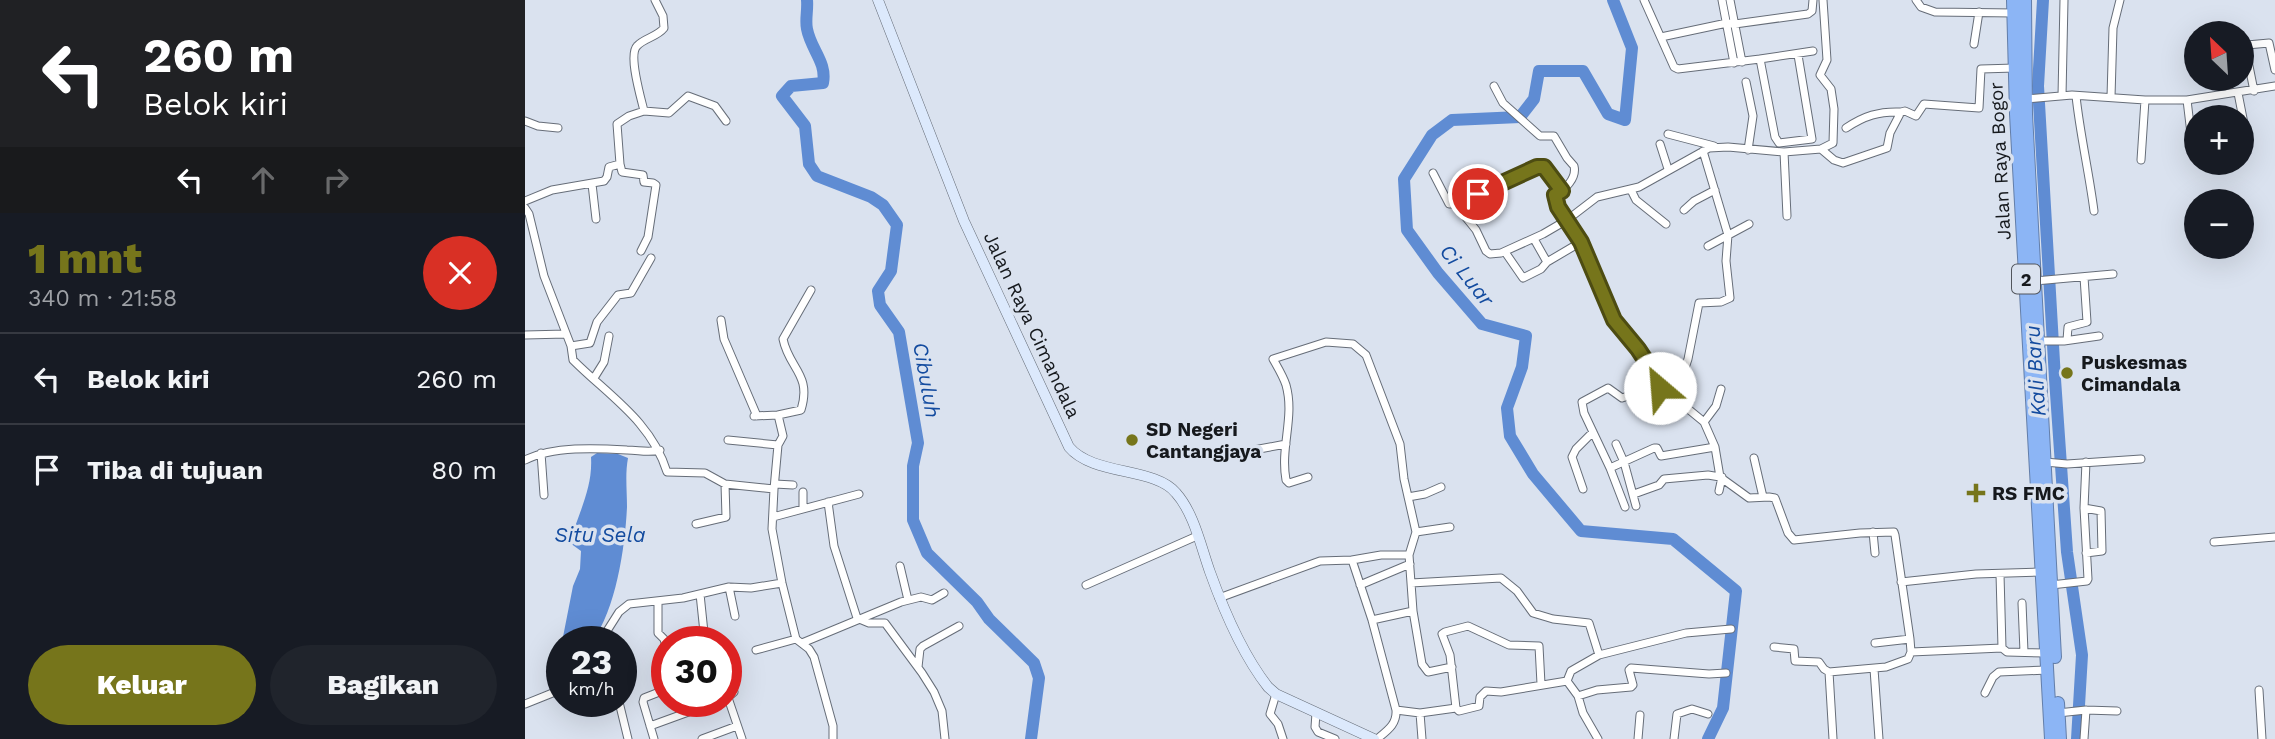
<!DOCTYPE html>
<html lang="id">
<meta charset="utf-8">
<style>
:root{--surface:#171b24;--page:#20242c;--text:#f1f3f6;--muted:#9ea1a6;--line:#363941;--accent:#76751b}
body{margin:0;font-family:"Work Sans",sans-serif;background:var(--page);color:var(--text);height:100vh;display:flex;flex-direction:column;font-size:26px;white-space:nowrap}
*{box-sizing:border-box;margin:0}
p{font-size:23px;color:var(--muted)}
.icon{flex:none;width:38px;height:38px;fill:none;stroke:currentColor;stroke-width:2;stroke-linecap:round;stroke-linejoin:round}
.map{position:relative;flex:1;overflow:hidden}
.drawer{display:flex;flex-direction:column;background:var(--surface);width:525px}
.drawer>*{flex:none}
.banner{background:#202124;color:#fff;overflow:hidden}
.needle{width:46px;rotate:335deg}
.controls{position:absolute;left:1659px;top:21px;display:grid;gap:14px}
.controls a{display:grid;place-items:center;width:70px;height:70px;border-radius:50%;background:var(--surface);box-shadow:0 7px 28px #0002;font-size:35px}
.speed{position:absolute;left:21px;top:626px;display:flex;gap:14px;font-size:35px;font-weight:700;text-align:center}
.speed>*{display:grid;place-content:center;width:91px;height:91px;border-radius:50%;background:var(--surface);box-shadow:0 7px 28px #0002;line-height:1}
.speed small{font-size:18px;font-weight:400}
.speed .limit{border:10px solid #d22;background:#fff;color:#111}
.pin{position:absolute;display:grid;place-items:center;width:60px;height:60px;color:#fff;margin:-30px;border:4px solid #fff;border-radius:50%;box-shadow:0 2px 7px #0007}
.me{position:absolute;width:77px;margin:-38px;rotate:333deg;stroke-linejoin:round;filter:drop-shadow(0 0 5px #0008)}
.turn{display:flex;align-items:center;gap:24px;height:147px;padding:0 28px;font-size:32px}
.turn .icon{width:91px;height:91px;stroke-width:2.5}
.turn b{display:block;font-size:49px;line-height:60px}
.lanes{display:flex;align-items:center;height:66px;padding:0 28px;background:#0003;justify-content:center;gap:35px;direction:ltr}
.lanes .off{opacity:.35}
.round{display:grid;place-items:center;flex:none;width:74px;height:74px;border-radius:37px;background:var(--page)}
.headline{display:flex;align-items:center;justify-content:space-between;height:119px;padding:0 28px}
h1{font-size:42px;font-weight:800;line-height:52px;color:var(--accent)}
.action{display:flex;gap:14px;margin-top:auto;padding:14px 28px}
.action a{flex:1;height:80px;border-radius:42px;background:var(--accent);color:#fff;font-size:28px;font-weight:800;line-height:80px;text-align:center}
.action a+a{background:var(--page);color:var(--text)}
ul{padding:0;list-style:none}
li{display:flex;align-items:center;gap:21px;height:91px;padding:0 28px;border-top:2px solid var(--line)}
li div{flex:1}
li b{display:block;font-size:26px}
li em{font-style:normal}
main{display:flex;flex:1;min-height:0}
.map>svg:first-child{display:block}
.water{fill:#5f8cd3}
.lines{fill:none;stroke-linecap:round;stroke-linejoin:round}
.river{stroke:#5f8cd3;stroke-width:12}
.street-casing{stroke:#666d78;stroke-width:9}
.secondary-casing{stroke:#666d78;stroke-width:11}
.highway-casing{stroke:#637ea9;stroke-width:14}
.street{stroke:#fff;stroke-width:7}
.secondary{stroke:#dce9fc;stroke-width:10}
.highway{stroke:#8cb5f5;stroke-width:12}
.route-casing{stroke:#4d4c12;stroke-width:18}
.route{stroke:#76751b;stroke-width:12}
.poi-dot{fill:#76751b;stroke:#dae2ef;stroke-width:2.5}
.labels{text-anchor:middle;dominant-baseline:central;stroke-width:7;stroke-linejoin:round;paint-order:stroke}
.shield{fill:#dae2ef;stroke:#51555c;stroke-width:2}
.shield-label{font-size:18px;font-weight:bold;fill:#16191d}
.street-label{font-size:19px;fill:#16191d;stroke:#dae2ef}
.poi-label{font-size:19px;font-weight:bold;fill:#16191d;stroke:#dae2ef;text-anchor:start}
.water-label{font-size:21px;font-style:italic;fill:#134b9f;stroke:#dae2ef}
</style>
<main>
<section class="drawer">
<div class="banner">
<div class="turn"><svg class="icon" aria-label="left" viewBox="0 0 24 24"><path d="M17 20v-9H6M10 6l-5 5 5 5"/></svg><div><b>260 m</b>Belok kiri</div></div>
<div class="lanes"><svg class="icon" aria-label="left" viewBox="0 0 24 24"><path d="M17 20v-9H6M10 6l-5 5 5 5"/></svg><svg class="icon off" aria-label="ahead" viewBox="0 0 24 24"><path d="M12 20V5M6 11l6-6 6 6"/></svg><svg class="icon off" aria-label="right" viewBox="0 0 24 24"><path d="M7 20v-9h11M14 6l5 5-5 5"/></svg></div>
</div>
<div class="headline"><div><h1>1 mnt</h1><p>340 m · 21:58</p></div><a class="round" style="background:#d93025;color:#fff"><svg class="icon" aria-label="close" viewBox="0 0 24 24"><path d="M6 6l12 12M18 6L6 18"/></svg></a></div>
<ul>
<li><svg class="icon" aria-label="left" viewBox="0 0 24 24"><path d="M17 20v-9H6M10 6l-5 5 5 5"/></svg><div><b>Belok kiri</b></div><em>260 m</em></li>
<li><svg class="icon" aria-label="arrive" viewBox="0 0 24 24"><path d="M6 21V4h12l-3 4 3 4H6"/></svg><div><b>Tiba di tujuan</b></div><em>80 m</em></li>
</ul>
<div class="action"><a>Keluar</a><a>Bagikan</a></div>
</section>
<div class="map">
<svg width="1750" height="739" viewBox="0 0 1750 739">
<rect width="100%" height="100%" fill="#dae2ef"/>
<path class="water" d="M 72,453 L 93,454 L 103,458 C 100,474 102,490 102,507 C 100,548 91,609 67,642 L 37,642 L 48,586 L 55,569 L 56,551 L 45,543 C 53,513 68,489 66,457 Z"/>
<g class="lines">
<path class="river" d="M 282,0 C 283,10 280,20 282,29 C 286,50 302,62 298,83 L 266,86 L 257,96 L 280,126 L 284,164 L 292,176 L 346,197 L 358,205 L 372,225 L 366,271 L 353,291 L 355,305 L 374,332 L 393,443 L 388,466 L 388,520 L 402,553 L 452,602 L 464,619 L 509,663 L 514,678 L 506,739
M 1088,0 L 1107,48 L 1100,120 L 1083,114 L 1058,71 L 1014,71 L 1009,99 L 995,117 L 927,120 L 907,135 L 879,179 L 882,230 L 913,273 L 957,324 L 1001,336 L 997,367 L 982,408 L 985,436 L 1008,474 L 1056,531 L 1148,539 L 1211,591 L 1198,708 L 1183,739
M 1518,0 L 1513,86 L 1530,379 L 1542,552 L 1557,655 L 1552,739"/>
<defs>
<path id="street" d="M 1119,0 L 1149,67 L 1153,69 L 1235,59 L 1250,137 L 1254,143 L 1287,139 L 1273,55
M 1197,0 L 1209,63
M 1205,0 L 1217,62
M 1391,0 L 1396,7 L 1410,12 L 1489,13
M 1136,37 L 1202,23 L 1210,24 L 1283,14 L 1287,11 L 1288,0
M 1449,44 L 1454,12
M 1235,59 L 1288,51
M 1221,82 L 1228,116 L 1223,150
M 969,86 L 978,103 L 1015,136 L 1029,136 L 1042,158 L 1049,166 C 1052,178 1040,190 1030,195 L 1033,207 L 1056,242 L 1089,320 L 1113,349 L 1140,390 L 1179,422 L 1190,447 L 1195,477 L 1224,498 L 1244,497 L 1250,498 L 1263,533 L 1269,540 L 1335,533 L 1369,532 L 1370,535 L 1385,639 L 1386,652 L 1383,659 L 1361,667 L 1304,672 L 1299,669 L 1294,662 L 1270,661 L 1269,649 L 1249,647
M 1729,91 L 1722,56 L 1722,45 L 1744,43 L 1750,70
M 1713,93 L 1723,144
M 1537,96 L 1539,0
M 1551,96 C 1555,134 1564,172 1569,211
M 1586,97 L 1588,28 L 1595,0
M 1501,99 L 1547,95 L 1620,100 L 1662,100 L 1750,86
M 1662,100 L 1667,142
M 119,111 L 144,113 L 163,96 L 190,106 L 201,121
M 0,121 L 13,126 L 33,128
M 1321,128 C 1339,116 1354,111 1376,112
M 1143,134 L 1189,146
M 1135,144 L 1143,169
M 1296,149 L 1308,143 L 1309,109 L 1306,89 L 1295,75 L 1302,60 L 1298,0
M 1259,152 L 1262,216
M 1616,160 L 1620,100
M 95,164 L 97,172 L 118,175 L 119,182 L 128,183 L 131,185 L 123,237 L 116,251
M 908,173 L 924,204 L 930,204 L 951,230 L 961,251 L 965,254 L 976,253 L 1018,234 L 1042,220 L 1072,197 L 1114,187 L 1184,148 L 1203,147 L 1259,152 L 1296,149 L 1309,160 L 1318,163 L 1362,148 L 1365,133 L 1376,112 L 1380,111 L 1391,116 L 1399,104 L 1454,108 L 1456,69 L 1490,68
M 67,184 L 71,219
M 1106,190 L 1111,200 L 1141,224
M 0,201 L 27,190 L 79,181 L 82,177 L 84,167 L 95,164 L 92,124 L 104,116 L 119,111 C 116,98 103,55 112,46 C 119,38 132,37 139,28 L 138,16 L 130,0
M 930,204 L 1012,168 L 1019,168 L 1036,192
M 0,208 L 4,214 L 19,276 L 46,346 L 48,360 C 84,396 126,421 142,472 L 180,473 L 200,484 L 249,489 L 247,529 L 257,583 L 271,639 L 284,649 L 289,657 L 308,726 L 308,739
M 1159,210 L 1169,201 L 1190,190
M 1183,246 L 1224,224
M 980,252 L 998,278 L 1016,269 L 1022,262 L 1009,239
M 1022,262 L 1056,242
M 1510,281 L 1588,274
M 196,320 L 199,339 L 232,416
M 0,335 L 41,334
M 1542,340 L 1543,327 L 1562,322 L 1559,277
M 1512,341 L 1539,341 L 1574,336
M 46,346 L 65,343 L 72,322 L 93,295 L 106,293 L 126,258
M 69,378 L 79,362 L 84,336
M 1146,396 L 1153,388 L 1163,359 L 1174,303 L 1196,302 L 1205,298 L 1201,261 L 1203,235 L 1178,151
M 229,416 L 253,415
M 1179,422 L 1191,406 L 1196,389
M 203,440 L 253,445
M 1091,444 L 1099,462 L 1111,506
M 16,453 L 19,495
M 707,454 L 761,444
M 1229,458 L 1238,497
M 0,460 C 28,446 71,448 102,450 C 114,450 123,453 135,450
M 1520,462 L 1542,464 L 1616,459
M 1085,468 L 1129,448 L 1132,448 L 1136,456 L 1190,447
M 783,477 L 764,483 L 761,480 C 755,447 770,417 761,385 C 758,376 753,368 748,359 L 801,342 L 828,344 L 841,355 L 875,444 L 879,479 L 891,532 L 884,555 L 888,611 L 897,664 L 903,672 L 927,667
M 250,484 L 268,485
M 249,489 L 253,445 L 258,436 L 253,415 L 276,410 C 287,374 264,369 258,339 L 286,290
M 1058,489 L 1047,457 L 1051,449 L 1068,432
M 1194,491 L 1197,477
M 1109,494 L 1134,485 L 1139,479 L 1183,475 L 1195,477
M 883,497 L 900,494 L 916,487
M 303,502 L 309,546 L 332,618
M 1100,507 L 1085,468 L 1059,413 L 1057,402 L 1083,388 L 1097,398 L 1126,388 L 1140,390
M 278,508 L 278,492
M 1559,508 L 1576,511 L 1577,551 L 1561,553
M 248,517 L 334,494
M 171,524 L 201,517 L 200,484
M 891,532 L 925,527
M 1348,532 L 1350,553
M 1689,542 L 1750,537
M 827,560 L 856,555 L 884,555
M 375,566 L 383,600
M 1376,582 L 1451,574 L 1517,572
M 886,583 L 976,578 L 992,591 L 1008,613 L 1028,619 L 1064,623 L 1074,655
M 561,585 L 672,536
M 835,585 L 885,564
M 1526,585 L 1562,581 L 1563,579 L 1559,508 L 1561,462
M 204,587 L 210,616
M 175,594 L 180,642
M 694,598 L 795,561 L 827,560 L 847,620 L 871,710 C 872,724 863,730 852,739
M 133,602 L 133,633 L 139,639 L 142,650
M 1497,603 L 1499,652
M 332,618 L 344,623 L 360,623 L 397,673 L 409,692 L 417,711 L 420,739
M 847,620 L 888,611
M 75,642 L 94,612 L 104,604 L 158,598 L 204,587 L 226,588 L 257,583
M 277,643 L 376,602 L 396,597 L 407,600 L 419,593
M 1350,643 L 1385,639
M 1477,648 L 1482,652 L 1521,653
M 231,650 L 271,639
M 1386,652 L 1477,648 L 1475,574
M 393,667 L 395,649 L 398,646 L 434,626
M 201,669 L 209,692 L 202,698
M 1349,669 L 1354,739
M 1304,672 L 1308,739
M 1042,681 L 1046,671 L 1074,655 L 1161,633 L 1206,629
M 1042,681 L 1053,696 L 1058,713 L 1073,739
M 1734,690 L 1737,739
M 201,692 L 217,739
M 1460,693 L 1468,677 L 1474,672 L 1522,670
M 751,694 L 745,714 L 753,724 L 758,739
M 1053,696 L 1072,690 L 1106,687 L 1108,685 L 1104,670 L 1106,668 L 1184,674 L 1201,673
M 94,702 L 103,739
M 0,704 L 30,692 L 37,684
M 931,708 L 925,655 L 917,634 L 920,632 L 943,626 L 984,645 L 1014,646 L 1016,684
M 871,710 L 895,713 L 931,708 L 934,711 L 954,706 L 955,697 L 961,691 L 976,692 L 1042,681
M 791,713 L 790,727 L 793,732 L 810,739
M 895,713 L 897,739
M 1533,713 L 1561,710 L 1592,711
M 125,726 L 191,702
M 129,739 L 118,702 L 119,698 L 142,689
M 177,739 L 212,726
M 1113,739 L 1115,715
M 1149,739 L 1152,714 L 1167,709 L 1183,714
M 1559,739 L 1561,710"/>
<path id="secondary" d="M 353,0 L 439,221 L 544,447 C 568,476 630,467 651,493 C 669,513 676,547 685,572 C 699,611 717,654 743,687 L 751,694 L 849,739"/>
<path id="highway" d="M 1488,0 L 1491,114 L 1526,739
M 1500,0 L 1501,114 L 1530,657
M 1533,703 L 1535,739"/>
</defs>
<use href="#street" class="street-casing"/>
<use href="#secondary" class="secondary-casing"/>
<use href="#highway" class="highway-casing"/>
<use href="#street" class="street"/>
<use href="#secondary" class="secondary"/>
<use href="#highway" class="highway"/>
</g>
<g class="lines">
<defs>
<path id="route" d="M 953,194 L 1012,167 L 1019,167 L 1037,191 L 1030,195 L 1033,207 L 1056,242 L 1089,320 L 1113,349 L 1140,390 L 1135,388"/>
</defs>
<use href="#route" class="route-casing"/>
<use href="#route" class="route"/>
</g>
<g class="poi-dot">
<circle cx="1542" cy="373" r="7"/>
<circle cx="607" cy="440" r="7"/>
<path d="M1447.5 482.5h7v7h7v7h-7v7h-7v-7h-7v-7h7z"/>
</g>
<g class="labels">
<rect class="shield" x="1487" y="264.5" width="28" height="29" rx="5"/>
<g class="shield-label">
<text x="1501" y="279">2</text>
</g>
<g class="street-label">
<text transform="translate(1475 161) rotate(-93)">Jalan Raya Bogor</text>
<text transform="translate(507 325) rotate(65)">Jalan Raya Cimandala</text>
</g>
<g class="poi-label">
<text x="1556" y="362">Puskesmas<tspan x="1556" dy="22">Cimandala</tspan></text>
<text x="621" y="429">SD Negeri<tspan x="621" dy="22">Cantangjaya</tspan></text>
<text x="1467" y="493">RS FMC</text>
</g>
<g class="water-label">
<text transform="translate(942 275) rotate(51)">Ci Luar</text>
<text transform="translate(1510 371) rotate(-94)">Kali Baru</text>
<text transform="translate(402 380) rotate(80)">Cibuluh</text>
<text x="75" y="534">Situ Sela</text>
</g>
</g>
</svg>
<div class="controls">
<a><svg class="needle" viewBox="-14 -14 28 28"><path d="M0-13l5 13h-10z" fill="#e53935"/><path d="M0 13l5-13h-10z" fill="#9ea1a6"/></svg></a>
<a>+</a>
<a>−</a>
</div>
<div class="speed"><div>23<small>km/h</small></div><div class="limit">30</div></div>
<div class="pin" style="left:953px;top:194px;background:#d93025"><svg class="icon" aria-label="arrive" viewBox="0 0 24 24"><path d="M6 21V4h12l-3 4 3 4H6"/></svg></div>
<svg class="me" style="left:1135px;top:388px" viewBox="-20 -20 40 40"><circle r="19" fill="#fff"/><path d="M0-13L10 11 0 6-10 11z" fill="#76751b"/></svg>
</div>
</main>
